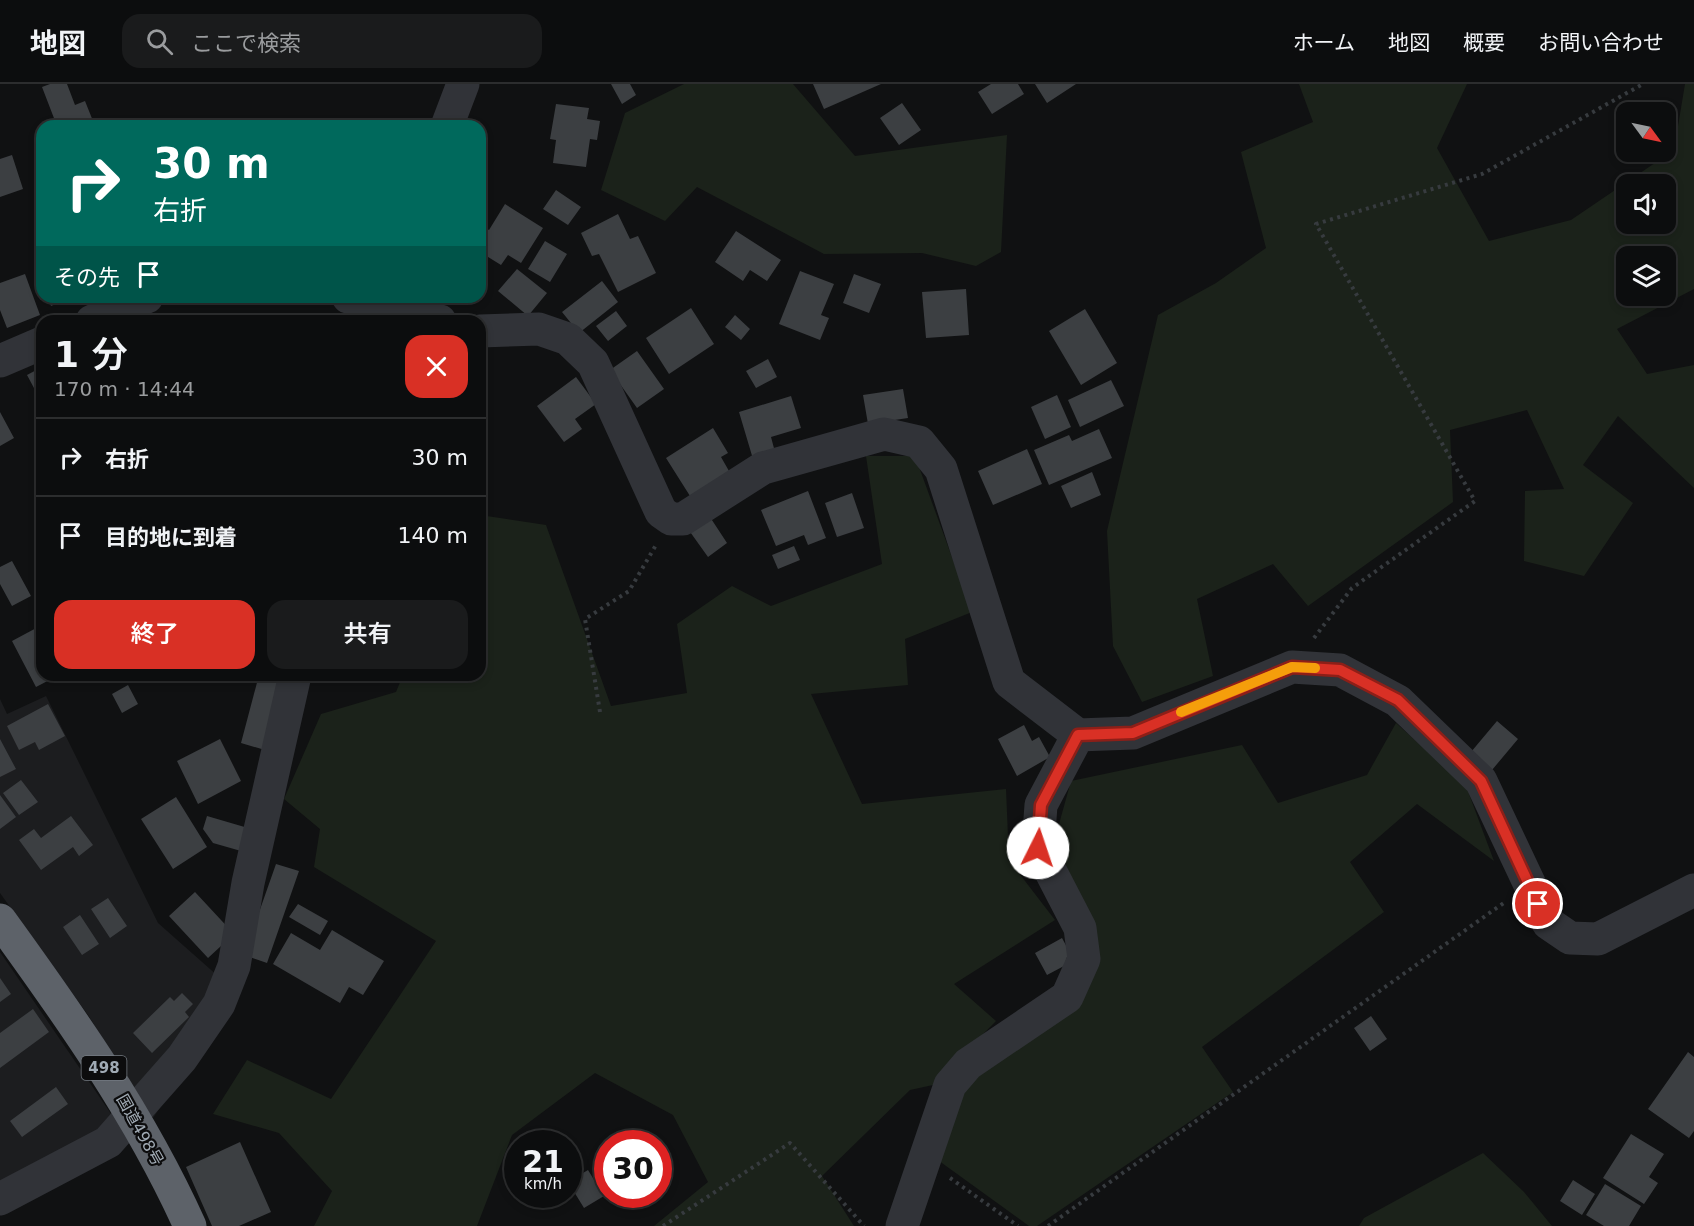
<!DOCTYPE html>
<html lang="ja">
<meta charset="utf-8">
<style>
:root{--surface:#0c0d0e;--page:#1a1b1c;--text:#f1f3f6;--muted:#9a9c9e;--line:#2c2d2e;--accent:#d93025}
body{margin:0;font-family:"DejaVu Sans","Noto Sans JP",sans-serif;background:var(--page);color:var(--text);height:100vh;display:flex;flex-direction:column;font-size:22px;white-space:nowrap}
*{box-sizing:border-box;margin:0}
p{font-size:20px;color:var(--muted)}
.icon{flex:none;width:33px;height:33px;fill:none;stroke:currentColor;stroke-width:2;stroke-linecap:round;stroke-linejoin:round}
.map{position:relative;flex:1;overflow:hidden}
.details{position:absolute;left:36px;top:231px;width:450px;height:366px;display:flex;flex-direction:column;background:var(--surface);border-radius:18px;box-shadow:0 3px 9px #0003,0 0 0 2px var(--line)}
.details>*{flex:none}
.hud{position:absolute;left:36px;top:36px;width:450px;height:183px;border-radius:18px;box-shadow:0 3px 9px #0003,0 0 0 2px var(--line);background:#00695c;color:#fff;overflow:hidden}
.needle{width:39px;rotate:123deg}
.fabs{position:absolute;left:1616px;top:18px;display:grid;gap:12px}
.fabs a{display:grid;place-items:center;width:60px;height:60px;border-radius:12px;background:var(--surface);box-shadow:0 3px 9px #0003,0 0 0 2px var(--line);font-size:30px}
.speed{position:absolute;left:504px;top:1046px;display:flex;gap:12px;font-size:30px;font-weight:700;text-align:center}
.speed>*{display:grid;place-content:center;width:78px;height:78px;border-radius:50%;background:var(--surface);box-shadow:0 3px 9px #0003,0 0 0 2px var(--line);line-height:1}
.speed small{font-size:15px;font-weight:400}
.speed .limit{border:9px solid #d22;background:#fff;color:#111}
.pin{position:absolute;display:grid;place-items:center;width:51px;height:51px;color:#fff;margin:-26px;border:3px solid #fff;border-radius:50%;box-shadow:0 2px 6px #0007}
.me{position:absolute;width:66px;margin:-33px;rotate:4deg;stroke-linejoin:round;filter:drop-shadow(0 0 4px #0008)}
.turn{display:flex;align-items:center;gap:21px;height:126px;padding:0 18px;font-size:27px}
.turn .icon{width:78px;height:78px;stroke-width:2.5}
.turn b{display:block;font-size:42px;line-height:51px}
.then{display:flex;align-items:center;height:57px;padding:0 18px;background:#0003;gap:12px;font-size:22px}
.round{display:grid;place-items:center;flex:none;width:63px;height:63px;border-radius:18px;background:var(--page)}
.head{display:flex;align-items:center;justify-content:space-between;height:102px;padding:0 18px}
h1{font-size:36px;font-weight:600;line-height:45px}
.button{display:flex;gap:12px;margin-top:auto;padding:12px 18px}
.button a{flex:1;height:69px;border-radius:18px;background:var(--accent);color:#fff;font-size:24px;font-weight:600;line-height:69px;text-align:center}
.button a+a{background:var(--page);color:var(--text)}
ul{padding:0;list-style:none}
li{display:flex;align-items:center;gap:18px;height:78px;padding:0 18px;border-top:2px solid var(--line)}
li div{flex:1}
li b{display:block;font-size:22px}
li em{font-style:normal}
header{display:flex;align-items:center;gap:36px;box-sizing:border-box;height:84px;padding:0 30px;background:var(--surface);border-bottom:2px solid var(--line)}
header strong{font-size:28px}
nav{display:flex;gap:33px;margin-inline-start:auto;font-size:21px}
.search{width:420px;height:54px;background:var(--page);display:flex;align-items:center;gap:15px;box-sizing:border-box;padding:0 21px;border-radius:18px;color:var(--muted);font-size:22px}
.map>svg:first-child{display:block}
.built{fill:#1c1d1f}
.green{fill:#1b221a;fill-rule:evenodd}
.building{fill:#3c3f42}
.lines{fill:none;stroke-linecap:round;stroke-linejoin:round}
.path{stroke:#373b3f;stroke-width:4;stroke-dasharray:3 4.5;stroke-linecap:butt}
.minor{stroke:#313338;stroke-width:33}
.highway{stroke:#5d6269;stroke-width:33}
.route-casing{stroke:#8d1f18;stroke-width:15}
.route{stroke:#d93025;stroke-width:10}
.slow{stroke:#f59e0b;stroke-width:10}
.labels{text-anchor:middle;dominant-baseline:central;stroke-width:4.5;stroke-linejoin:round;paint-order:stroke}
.shield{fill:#0c0c0d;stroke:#747b82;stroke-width:1.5}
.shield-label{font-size:15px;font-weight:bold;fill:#a0aab4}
.street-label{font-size:16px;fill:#a0aab4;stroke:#0c0c0d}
</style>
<header>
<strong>地図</strong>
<div class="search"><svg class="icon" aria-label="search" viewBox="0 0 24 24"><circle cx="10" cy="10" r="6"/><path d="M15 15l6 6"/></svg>ここで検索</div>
<nav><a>ホーム</a><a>地図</a><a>概要</a><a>お問い合わせ</a></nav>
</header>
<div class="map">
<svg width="1694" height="1142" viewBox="0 0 1694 1142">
<rect width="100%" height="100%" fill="#101112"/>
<path class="built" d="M 46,612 L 158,839 L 219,893 L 229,921 L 153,1034 L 88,931 L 0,809 L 0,615 L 7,630 Z
M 0,868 L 116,1037 L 0,1103 Z"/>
<path class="green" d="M 684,0 L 793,0 L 855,72 L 1007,51 L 1001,168 L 976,182 L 922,169 L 824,170 L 697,103 L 665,137 L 601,106 L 625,29 Z
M 1299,0 L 1467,0 L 1437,64 L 1489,157 L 1571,136 L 1674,66 L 1685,0 L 1694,0 L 1694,205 L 1617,245 L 1647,290 L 1694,281 L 1694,404 L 1618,332 L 1583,381 L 1633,419 L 1584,492 L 1524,477 L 1525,407 L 1564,405 L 1527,326 L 1450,346 L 1453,418 L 1308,522 L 1273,480 L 1197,515 L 1213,592 L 1142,618 L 1113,562 L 1107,447 L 1158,231 L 1216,199 L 1266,164 L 1241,68 L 1313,38 ZM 1626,100 L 1665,100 L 1665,140 L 1626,140 ZM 1626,172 L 1665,172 L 1665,212 L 1626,212 Z
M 866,372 L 915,372 L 972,528 L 905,555 L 908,601 L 811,610 L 862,720 L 1006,705 L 1009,776 L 1055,836 L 954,900 L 996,937 L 933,1001 L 910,1006 L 822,1092 L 854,1142 L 654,1142 L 708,1098 L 673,1031 L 595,989 L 512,1051 L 477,1142 L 314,1142 L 332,1107 L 279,1049 L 213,1030 L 247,976 L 331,1015 L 436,857 L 314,783 L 320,745 L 284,715 L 321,630 L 396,608 L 403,591 L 480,591 L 480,431 L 546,441 L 611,622 L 687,609 L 677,540 L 732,502 L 771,522 L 882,480 Z
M 1396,639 L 1466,702 L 1494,777 L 1417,720 L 1350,778 L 1384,828 L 1202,963 L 1233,1008 L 1037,1142 L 1029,1142 L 935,1074 L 964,996 L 1075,926 L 1054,758 L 1071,697 L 1242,661 L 1278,719 L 1367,691 Z
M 1483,1069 L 1524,1108 L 1552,1142 L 1359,1142 L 1364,1134 Z"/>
<path class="building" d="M 50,0 L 67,0 L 75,21 L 85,17 L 95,42 L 57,42 L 42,3 Z
M 611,0 L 630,0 L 636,11 L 622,20 Z
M 813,0 L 881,0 L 824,25 Z
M 991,0 L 1018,0 L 1024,10 L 992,30 L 978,8 Z
M 1035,0 L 1076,0 L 1047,19 Z
M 902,19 L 921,46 L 899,61 L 880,34 Z
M 556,20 L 589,24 L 587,35 L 600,37 L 597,56 L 590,55 L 586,83 L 553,79 L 556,56 L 550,55 Z
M 12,71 L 23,105 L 0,113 L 0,75 Z
M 556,106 L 581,123 L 568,141 L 543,125 Z
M 505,120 L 543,144 L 521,179 L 508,171 L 501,181 L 480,168 L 480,140 L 489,146 Z
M 618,130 L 630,155 L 638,152 L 656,189 L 618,208 L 599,170 L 592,172 L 581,149 Z
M 736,147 L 781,176 L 767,197 L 750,186 L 743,197 L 715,178 Z
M 545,157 L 567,170 L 550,198 L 528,185 Z
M 517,185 L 547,209 L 528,232 L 498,207 Z
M 800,187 L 834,200 L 821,231 L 829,234 L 820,256 L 779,240 Z
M 25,190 L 40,231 L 7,244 L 0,226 L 0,199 Z
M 854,190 L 881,200 L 869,229 L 843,219 Z
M 602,197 L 618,218 L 579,249 L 562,228 Z
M 966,205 L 969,251 L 926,254 L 922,208 Z
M 48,213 L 73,213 L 51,222 Z
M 691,224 L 714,260 L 669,290 L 646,254 Z
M 1085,225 L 1117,279 L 1081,301 L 1049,247 Z
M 616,227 L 627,242 L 608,257 L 596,242 Z
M 735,231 L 750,245 L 741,256 L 725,243 Z
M 637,267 L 664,305 L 637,324 L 610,286 Z
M 768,275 L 777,293 L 756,304 L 746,287 Z
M 42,283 L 42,319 L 27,291 Z
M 576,293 L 596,320 L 575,335 L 582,345 L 564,358 L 537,322 Z
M 1111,296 L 1124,322 L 1080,343 L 1068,316 Z
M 903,305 L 908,334 L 868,340 L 863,311 Z
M 1057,311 L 1071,343 L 1045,355 L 1031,323 Z
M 791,312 L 801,344 L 771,353 L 775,368 L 753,375 L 739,328 Z
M 0,328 L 14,354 L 0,362 Z
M 713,344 L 728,369 L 721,373 L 729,387 L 690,412 L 666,374 Z
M 1099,345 L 1112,374 L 1049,401 L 1034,366 L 1069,351 L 1072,357 Z
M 1027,365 L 1042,400 L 993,421 L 978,387 Z
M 1092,388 L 1101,411 L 1071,424 L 1061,402 Z
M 808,407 L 826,454 L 808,461 L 804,451 L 776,462 L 761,426 Z
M 852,409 L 864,444 L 837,453 L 825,419 Z
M 708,430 L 727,459 L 708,473 L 688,445 Z
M 794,462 L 800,476 L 778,485 L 772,471 Z
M 12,477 L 31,512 L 12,522 L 0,500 L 0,483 Z
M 40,542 L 42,591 L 59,591 L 36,603 L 12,557 Z
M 259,591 L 285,591 L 265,666 L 241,659 Z
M 353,591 L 382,591 L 381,597 Z
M 128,601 L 138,620 L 122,629 L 112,610 Z
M 48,620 L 65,652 L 39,666 L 35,658 L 19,666 L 7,642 Z
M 1497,637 L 1518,655 L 1492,686 L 1471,668 Z
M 1024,641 L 1032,657 L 1039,653 L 1050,673 L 1017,692 L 998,655 Z
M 0,655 L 16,685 L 0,693 Z
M 220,655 L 241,697 L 198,720 L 177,677 Z
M 21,696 L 38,718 L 19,731 L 3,709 Z
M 0,711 L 16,733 L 0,745 Z
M 176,713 L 207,763 L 173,785 L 141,735 Z
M 71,732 L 93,761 L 79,772 L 73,763 L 41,786 L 19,756 L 34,745 L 41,754 Z
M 207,732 L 248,744 L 241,767 L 213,759 L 203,745 Z
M 276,780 L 299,787 L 267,879 L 244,871 Z
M 195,808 L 234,850 L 208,874 L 169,832 Z
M 108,814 L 127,842 L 110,854 L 91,825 Z
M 298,820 L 328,837 L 320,851 L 289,833 Z
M 80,831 L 99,860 L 82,871 L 63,843 Z
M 332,846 L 384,877 L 363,911 L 349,903 L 340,919 L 273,880 L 291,849 L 320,866 Z
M 1062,854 L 1069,867 L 1064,882 L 1047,891 L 1035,869 Z
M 0,894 L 11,910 L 0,918 Z
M 182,909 L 193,920 L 185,928 L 189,933 L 152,969 L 133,949 L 170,913 L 174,917 Z
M 33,925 L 49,948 L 0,984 L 0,949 Z
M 1371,932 L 1387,955 L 1370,967 L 1354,944 Z
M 1688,968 L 1694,973 L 1694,1047 L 1689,1054 L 1648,1025 Z
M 56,1003 L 68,1020 L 22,1053 L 10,1037 Z
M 1631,1050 L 1664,1070 L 1649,1093 L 1658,1099 L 1644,1120 L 1603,1094 Z
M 240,1058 L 271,1128 L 239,1142 L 212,1142 L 186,1083 Z
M 588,1086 L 604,1112 L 584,1124 L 568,1098 Z
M 1573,1096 L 1595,1110 L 1582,1131 L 1560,1117 Z
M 1605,1100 L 1641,1122 L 1629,1142 L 1604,1142 L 1586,1131 Z"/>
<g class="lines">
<path class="path" d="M 1314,554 L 1352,504 L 1475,417 L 1316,140 L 1482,90 L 1643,0
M 600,628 L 585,535 L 629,507 L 656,461
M 950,1094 L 1018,1142
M 663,1142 L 790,1059 L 864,1142
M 1048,1142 L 1505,818"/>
<path class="minor" d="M 447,42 L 463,0
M 348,213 L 440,237
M 92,237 L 147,213
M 480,247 L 539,245 L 568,255 L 593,279 L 661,428 L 671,435 L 683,435 L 763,384 L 884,350 L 919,358 L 941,385 L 1009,598 L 1078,651 L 1133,649 L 1292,583 L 1340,586 L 1398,617 L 1481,697 L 1548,839 L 1570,854 L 1598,855 L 1694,806
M 0,277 L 42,259
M 0,1115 L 108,1058 L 182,974 L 219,920 L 234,882 L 248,799 L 295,591
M 902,1142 L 950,1001 L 968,980 L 1067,913 L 1084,875 L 1080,844 L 1038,763 L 1041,721 L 1078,651"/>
<path class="highway" d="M 0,836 C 71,934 140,1031 190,1142"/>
</g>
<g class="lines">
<defs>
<path id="route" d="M 1038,764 L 1041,721 L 1078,651 L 1133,649 L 1292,583 L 1340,586 L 1398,616 L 1481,697 L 1538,820"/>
</defs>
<use href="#route" class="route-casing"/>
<use href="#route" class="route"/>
<path class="slow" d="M 1181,628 L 1292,583 L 1315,584"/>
</g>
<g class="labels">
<rect class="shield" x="81.5" y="972" width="45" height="24" rx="4.5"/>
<g class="shield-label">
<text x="104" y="984">498</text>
</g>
<g class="street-label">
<text transform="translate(140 1046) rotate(61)">国道498号</text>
</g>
</g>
</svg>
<div class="fabs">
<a><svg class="needle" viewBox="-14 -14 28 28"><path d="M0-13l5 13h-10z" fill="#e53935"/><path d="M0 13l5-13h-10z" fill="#9a9c9e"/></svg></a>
<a><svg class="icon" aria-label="sound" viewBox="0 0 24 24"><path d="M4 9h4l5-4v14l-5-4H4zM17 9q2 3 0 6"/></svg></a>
<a><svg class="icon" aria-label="layers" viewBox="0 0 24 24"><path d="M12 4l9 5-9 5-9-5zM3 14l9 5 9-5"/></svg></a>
</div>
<div class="speed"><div>21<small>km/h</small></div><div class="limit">30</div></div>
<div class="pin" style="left:1538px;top:820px;background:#d93025"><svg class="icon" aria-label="arrive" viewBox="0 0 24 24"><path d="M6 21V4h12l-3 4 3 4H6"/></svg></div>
<svg class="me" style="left:1038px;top:764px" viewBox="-20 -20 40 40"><circle r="19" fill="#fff"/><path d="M0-13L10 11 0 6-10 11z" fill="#d93025"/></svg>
<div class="hud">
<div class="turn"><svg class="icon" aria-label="right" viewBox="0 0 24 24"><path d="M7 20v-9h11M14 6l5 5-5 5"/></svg><div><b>30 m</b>右折</div></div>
<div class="then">その先<svg class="icon" aria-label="arrive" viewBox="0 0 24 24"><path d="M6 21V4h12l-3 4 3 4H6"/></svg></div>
</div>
<section class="details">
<div class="head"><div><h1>1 分</h1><p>170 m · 14:44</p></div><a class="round" style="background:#d93025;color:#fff"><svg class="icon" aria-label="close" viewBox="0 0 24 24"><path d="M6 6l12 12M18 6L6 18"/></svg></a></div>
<ul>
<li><svg class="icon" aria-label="right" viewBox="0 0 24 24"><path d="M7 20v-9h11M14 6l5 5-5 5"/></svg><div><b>右折</b></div><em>30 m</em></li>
<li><svg class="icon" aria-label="arrive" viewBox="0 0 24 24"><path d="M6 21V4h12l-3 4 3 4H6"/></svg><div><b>目的地に到着</b></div><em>140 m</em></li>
</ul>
<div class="button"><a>終了</a><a>共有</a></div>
</section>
</div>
